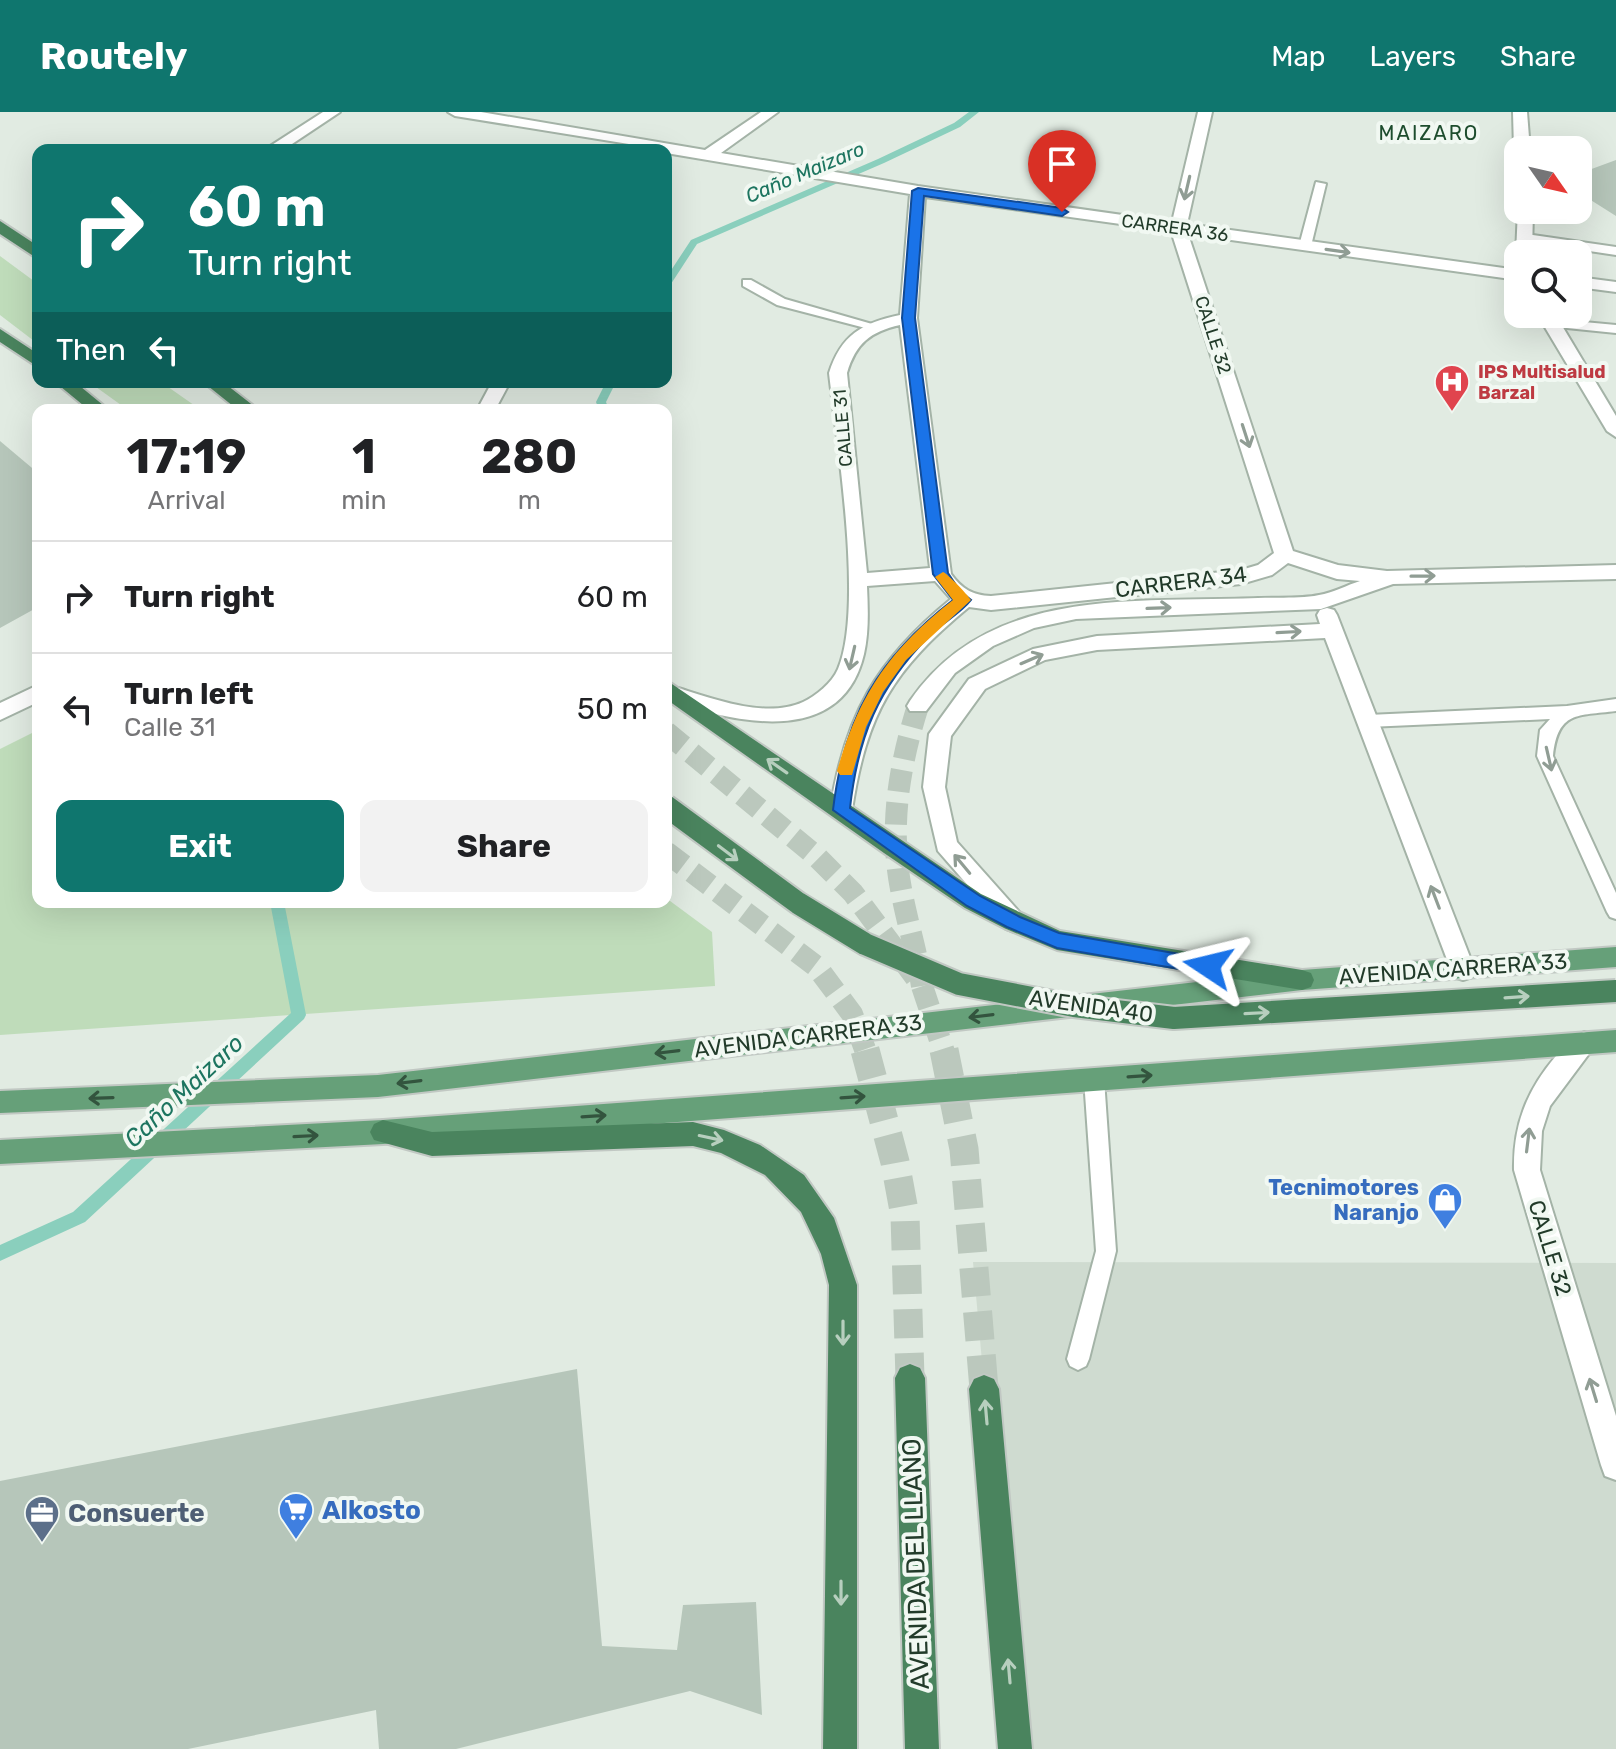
<!DOCTYPE html>
<meta charset="utf-8">
<style>
:root{--surface:#fff;--page:#f2f2f2;--text:#202124;--muted:#757577;--line:#e0e0e0;--accent:#0f766e}
body{margin:0;font-family:Rubik,sans-serif;background:var(--page);color:var(--text);height:100vh;display:flex;flex-direction:column;font-size:30px;white-space:nowrap}
*{box-sizing:border-box;margin:0}
p{font-size:26px;color:var(--muted)}
.icon{flex:none;width:44px;height:44px;fill:none;stroke:currentColor;stroke-width:2;stroke-linecap:round;stroke-linejoin:round}
.map{position:relative;flex:1;overflow:hidden}
.drawer{position:absolute;left:32px;top:292px;width:640px;height:504px;display:flex;flex-direction:column;background:var(--surface);border-radius:16px;box-shadow:0 8px 32px #0002}
.drawer>*{flex:none}
.top-card{position:absolute;left:32px;top:32px;width:640px;height:244px;border-radius:16px;box-shadow:0 8px 32px #0002;background:#0f766e;color:#fff;overflow:hidden}
.needle{width:52px;rotate:124deg}
.controls{position:absolute;left:1504px;top:24px;display:grid;gap:16px}
.controls a{display:grid;place-items:center;width:88px;height:88px;border-radius:16px;background:var(--surface);box-shadow:0 8px 32px #0002;font-size:40px}
.pin{position:absolute;display:grid;place-items:center;width:68px;height:68px;color:#fff;margin:-82px -34px;border-radius:50% 50% 50% 0;rotate:-45deg;box-shadow:0 0 8px #0007}
.pin .icon{rotate:45deg}
.me{position:absolute;width:88px;margin:-44px;rotate:280deg;stroke-linejoin:round;filter:drop-shadow(0 0 6px #0008)}
.turn{display:flex;align-items:center;gap:28px;height:168px;padding:0 24px;font-size:36px}
.turn .icon{width:104px;height:104px;stroke-width:2.5}
.turn b{display:block;font-size:56px;line-height:68px}
.then{display:flex;align-items:center;height:76px;padding:0 24px;background:#0003;gap:16px;font-size:30px}
.eta{display:flex;justify-content:space-evenly;align-items:center;height:136px;text-align:center}
.eta b{font-size:48px;font-weight:700;line-height:56px}
.cta{display:flex;gap:16px;margin-top:auto;padding:16px 24px}
.cta a{flex:1;height:92px;border-radius:16px;background:var(--accent);color:#fff;font-size:32px;font-weight:700;line-height:92px;text-align:center}
.cta a+a{background:var(--page);color:var(--text)}
ul{padding:0;list-style:none}
li{display:flex;align-items:center;gap:24px;height:112px;padding:0 24px;border-top:2px solid var(--line)}
li div{flex:1}
li b{display:block;font-size:30px}
li em{font-style:normal}
header{display:flex;align-items:center;gap:48px;box-sizing:border-box;height:112px;padding:0 40px;background:var(--accent);color:#fff}
header strong{font-size:38px}
nav{display:flex;gap:44px;margin-inline-start:auto;font-size:28px}
.map>svg:first-child{display:block}
.built{fill:#cfdbd0}
.green{fill:#bfdcba}
.lines{fill:none;stroke-linecap:round;stroke-linejoin:round}
.stream{fill:#8acfbd;fill-rule:evenodd}
.building{fill:#b6c6ba}
.minor-tunnel{stroke:#bbc8bd;stroke-width:22;stroke-dasharray:22 11;stroke-linecap:butt}
.trunk-tunnel-far1{stroke:#bbc8bd;stroke-width:22;stroke-dasharray:22 11;stroke-linecap:butt}
.trunk-tunnel{stroke:#bbc8bd;stroke-width:29;stroke-dasharray:29 15;stroke-linecap:butt}
.service-casing{stroke:#a4b3a7;stroke-width:4}
.minor-casing{stroke:#a4b3a7;stroke-width:4}
.primary-casing{stroke:#c1c8c3;stroke-width:4}
.trunk-casing{stroke:#c1c8c3;stroke-width:4}
.service{fill:#fff;fill-rule:evenodd}
.minor{fill:#fff;fill-rule:evenodd}
.primary{fill:#66a079;fill-rule:evenodd}
.trunk{fill:#4a845e;fill-rule:evenodd}
.trunk-bridge-casing{stroke:#c1c8c3;stroke-width:26;stroke-linecap:butt}
.trunk-bridge{stroke:#4a845e;stroke-width:22}
.oneway{stroke:#909d94}
.oneway2{stroke:#b7cfbe}
.oneway3{stroke:#33543e}
.route{fill:#1a73e8;stroke:#114b97;stroke-width:2}
.slow{fill:#f59e0b}
.labels{text-anchor:middle;dominant-baseline:central;stroke-width:8;stroke-linejoin:round;paint-order:stroke}
.far-street-label{font-size:18px;fill:#223b2a;stroke:#f1f8f2}
.far-health-label{font-size:18px;font-weight:bold;fill:#be3a42;stroke:#f1f8f2;text-anchor:start}
.far-neighbourhood-label{font-size:20px;letter-spacing:2px;fill:#1e4d2e;stroke:#f1f8f2}
.far-water-label{font-size:20px;font-style:italic;fill:#1d7560;stroke:#f1f8f2}
.street-label{font-size:22px;fill:#223b2a;stroke:#f1f8f2}
.shop-label{font-size:22px;font-weight:bold;fill:#366cbe;stroke:#f1f8f2;text-anchor:end}
.water-label{font-size:24px;font-style:italic;fill:#1d7560;stroke:#f1f8f2}
.near-shop-label{font-size:26px;font-weight:bold;fill:#366cbe;stroke:#f1f8f2;text-anchor:start}
.near-service-label{font-size:26px;font-weight:bold;fill:#4e5e75;stroke:#f1f8f2;text-anchor:start}
.near-street-label{font-size:26px;fill:#223b2a;stroke:#f1f8f2}
</style>
<header>
<strong>Routely</strong>
<nav><a>Map</a><a>Layers</a><a>Share</a></nav>
</header>
<div class="map">
<svg width="1616" height="1637" viewBox="0 0 1616 1637">
<rect width="100%" height="100%" fill="#e1ebe2"/>
<path class="built" d="M 973,1150 L 1616,1151 L 1616,1637 L 1017,1637 Z"/>
<path class="green" d="M 0,144 L 38,172 L 38,232 L 0,203 Z
M 89,270 L 161,270 L 201,298 L 128,298 Z
M 38,618 L 38,790 L 666,790 L 666,786 L 712,820 L 715,874 L 0,923 L 0,637 Z"/>
<g class="lines">
<path class="stream" d="M 969,0 L 979,0 L 960,15 L 884,51 L 697,132 L 669,175 L 666,176 L 666,166 L 691,128 L 878,47 L 954,11 Z
M 606,270 L 616,270 L 606,290 L 609,298 L 599,298 L 596,290 Z
M 270,790 L 284,790 L 306,903 L 304,907 L 85,1110 L 0,1149 L 0,1133 L 73,1100 L 291,901 Z"/>
</g>
<path class="building" d="M 1616,48 L 1616,104 L 1578,80 L 1578,62 Z
M 0,329 L 38,361 L 38,495 L 0,516 Z
M 577,1257 L 602,1534 L 677,1538 L 683,1493 L 756,1490 L 762,1603 L 690,1579 L 456,1637 L 379,1637 L 376,1598 L 188,1637 L 0,1637 L 0,1369 Z"/>
<g class="lines">
<path class="minor-tunnel" d="M 918,594 C 899,654 889,715 901,777 C 907,810 917,841 922,874"/>
<path class="trunk-tunnel-far1" d="M 666,620 L 816,744 L 853,781 L 922,874 L 944,940
M 666,740 L 817,855 L 852,902 L 866,940"/>
<path class="trunk-tunnel" d="M 865,938 L 895,1050 L 905,1104 L 910,1266
M 944,938 L 964,1037 L 984,1277"/>
<defs>
<path id="service" d="M 1316,70 L 1326,72 L 1311,134 L 1305,138 L 1299,134 Z
M 1526,122 L 1616,135 L 1616,143 L 1522,129 L 1520,126 Z
M 743,168 L 751,168 L 785,187 L 879,214 L 873,218 L 777,193 L 743,174 Z
M 1552,207 L 1616,213 L 1616,221 L 1547,214 L 1546,211 Z
M 1616,587 L 1616,599 C 1577,604 1558,599 1553,644 L 1616,781 L 1616,807 L 1610,805 L 1607,800 L 1537,644 L 1540,618 L 1550,607 L 1368,615 L 1360,609 L 1368,603 L 1567,594 Z
M 1094,959 L 1101,961 L 1104,967 L 1116,1139 L 1089,1247 L 1086,1254 L 1078,1258 L 1070,1254 L 1067,1247 L 1096,1139 L 1084,967 L 1087,961 Z"/>
<path id="minor" d="M 323,0 L 340,0 L 283,38 L 264,38 Z
M 448,0 L 481,0 L 705,38 L 761,0 L 778,0 L 721,41 L 918,74 L 1172,110 L 1198,0 L 1212,0 L 1187,112 L 1518,158 L 1518,168 L 1188,122 L 1293,439 L 1338,453 L 1387,459 L 1616,453 L 1616,467 L 1393,472 L 1321,497 L 1076,507 L 1034,516 L 993,534 L 955,561 L 926,599 L 910,599 L 907,594 L 910,589 C 989,473 1135,491 1258,486 C 1278,485 1300,487 1319,483 C 1333,481 1347,473 1360,469 L 1337,467 L 1288,451 L 1272,463 L 1241,472 L 991,498 L 969,495 C 893,558 867,600 852,698 L 849,704 L 841,707 L 833,704 L 830,698 C 845,603 876,548 951,487 L 935,469 L 867,474 C 868,496 869,520 864,542 C 842,636 736,611 670,589 L 667,584 L 670,579 L 678,576 C 715,587 765,607 803,590 C 816,584 832,571 838,557 C 864,496 837,331 829,261 C 841,223 862,211 900,203 L 910,82 L 666,41 L 666,38 L 455,4 ZM 925,85 L 1171,119 L 1274,441 L 1258,453 L 1241,458 L 991,484 C 972,483 962,477 951,462 L 917,206 ZM 900,213 L 930,456 L 867,461 L 847,261 C 856,231 870,220 900,213 Z
M 1513,0 L 1527,0 L 1530,38 L 1518,38 L 1518,42 L 1514,38 Z
M 1518,97 L 1533,98 L 1532,142 L 1518,142 L 1518,145 L 1516,142 Z
M 1578,165 L 1616,170 L 1616,180 L 1578,175 Z
M 1537,202 L 1555,202 L 1616,304 L 1616,325 L 1607,319 Z
M 492,270 L 510,270 L 495,298 L 477,298 Z
M 1327,496 L 1334,498 L 1337,503 L 1475,858 L 1472,865 L 1463,868 L 1454,865 L 1451,858 L 1325,526 L 1097,538 L 1045,548 L 985,577 L 951,624 L 945,675 L 957,730 L 1022,803 L 1026,810 L 1022,817 L 1014,820 L 1006,817 L 938,739 L 923,675 L 929,622 L 969,567 L 1033,537 L 1097,524 L 1320,512 L 1317,503 L 1320,498 Z
M 38,573 L 38,590 L 0,608 L 0,591 Z
M 1584,920 L 1593,923 L 1597,931 L 1550,994 L 1542,1019 L 1540,1058 L 1616,1304 L 1616,1368 L 1605,1364 L 1601,1353 L 1514,1058 C 1513,1013 1527,978 1556,944 C 1565,934 1572,925 1584,920 Z"/>
<path id="primary" d="M 1616,835 L 1616,855 L 1302,878 L 378,985 L 0,1001 L 0,979 L 378,963 L 1302,858 Z
M 1616,918 L 1616,940 L 383,1032 L 0,1052 L 0,1028 L 383,1008 Z"/>
<path id="trunk" d="M 0,109 L 38,134 L 38,147 L 0,122 Z
M 0,217 L 38,242 L 38,255 L 0,230 Z
M 55,270 L 75,270 L 109,298 L 89,298 Z
M 203,270 L 223,270 L 259,298 L 238,298 Z
M 666,568 L 981,782 L 1060,819 L 1302,858 L 1311,861 L 1314,868 L 1311,875 L 1302,878 L 1057,838 L 1006,817 L 965,796 L 884,741 L 666,587 Z
M 383,1008 L 432,1020 L 693,1010 L 724,1018 L 760,1033 L 804,1063 L 834,1106 L 857,1173 L 857,1637 L 823,1637 L 829,1173 L 821,1142 L 801,1100 L 765,1063 L 721,1041 L 693,1034 L 432,1044 L 374,1028 L 370,1020 L 374,1012 Z
M 910,1252 L 920,1256 L 925,1266 L 939,1637 L 905,1637 L 895,1266 L 900,1256 Z
M 984,1263 L 994,1267 L 999,1277 L 1032,1637 L 998,1637 L 969,1277 L 974,1267 Z"/>
</defs>
<use href="#service" class="service-casing"/>
<use href="#minor" class="minor-casing"/>
<use href="#primary" class="primary-casing"/>
<use href="#trunk" class="trunk-casing"/>
<use href="#service" class="service"/>
<use href="#minor" class="minor"/>
<use href="#primary" class="primary"/>
<use href="#trunk" class="trunk"/>
<defs>
<path id="trunk-bridge" d="M 666,694 L 798,791 L 865,832 L 959,872 L 1074,894 L 1174,906 L 1616,879"/>
</defs>
<use href="#trunk-bridge" class="trunk-bridge-casing"/>
<use href="#trunk-bridge" class="trunk-bridge"/>
</g>
<defs><path id="oneway-shaft" d="M-6 0H5M1.5-3L5.5 0L1.5 3" fill="none" stroke-width="1.6" stroke-linecap="round" stroke-linejoin="round" transform="scale(2)"/></defs>
<g class="oneway">
<use href="#oneway-shaft" transform="translate(1187 76) rotate(103)"/>
<use href="#oneway-shaft" transform="translate(1338 139) rotate(8)"/>
<use href="#oneway-shaft" transform="translate(1246 324) rotate(72)"/>
<use href="#oneway-shaft" transform="translate(1423 464) rotate(-1)"/>
<use href="#oneway-shaft" transform="translate(1159 496) rotate(-2)"/>
<use href="#oneway-shaft" transform="translate(1289 520) rotate(-3)"/>
<use href="#oneway-shaft" transform="translate(852 546) rotate(103)"/>
<use href="#oneway-shaft" transform="translate(1032 547) rotate(-23)"/>
<use href="#oneway-shaft" transform="translate(1549 647) rotate(77)"/>
<use href="#oneway-shaft" transform="translate(962 752) rotate(-130)"/>
<use href="#oneway-shaft" transform="translate(1435 785) rotate(-111)"/>
<use href="#oneway-shaft" transform="translate(1528 1028) rotate(-83)"/>
<use href="#oneway-shaft" transform="translate(1593 1278) rotate(-107)"/>
</g>
<g class="oneway2">
<use href="#oneway-shaft" transform="translate(777 654) rotate(-145)"/>
<use href="#oneway-shaft" transform="translate(728 741) rotate(37)"/>
<use href="#oneway-shaft" transform="translate(1517 885) rotate(-4)"/>
<use href="#oneway-shaft" transform="translate(1257 901) rotate(-3)"/>
<use href="#oneway-shaft" transform="translate(711 1026) rotate(12)"/>
<use href="#oneway-shaft" transform="translate(843 1221) rotate(90)"/>
<use href="#oneway-shaft" transform="translate(986 1300) rotate(-95)"/>
<use href="#oneway-shaft" transform="translate(841 1481) rotate(90)"/>
<use href="#oneway-shaft" transform="translate(1009 1559) rotate(-95)"/>
</g>
<g class="oneway3">
<use href="#oneway-shaft" transform="translate(981 904) rotate(173)"/>
<use href="#oneway-shaft" transform="translate(667 940) rotate(173)"/>
<use href="#oneway-shaft" transform="translate(1140 964) rotate(-4)"/>
<use href="#oneway-shaft" transform="translate(409 970) rotate(173)"/>
<use href="#oneway-shaft" transform="translate(853 985) rotate(-4)"/>
<use href="#oneway-shaft" transform="translate(101 986) rotate(178)"/>
<use href="#oneway-shaft" transform="translate(594 1004) rotate(-4)"/>
<use href="#oneway-shaft" transform="translate(306 1024) rotate(-3)"/>
</g>
<path class="route" d="M 918,76 L 1062,96 L 1068,100 L 1062,104 L 924,84 L 915,206 L 948,461 L 960,479 L 971,488 C 960,502 942,511 929,524 C 878,576 858,624 850,696 L 980,784 L 1020,805 L 1059,821 L 1208,847 L 1215,849 L 1217,854 L 1215,860 L 1208,862 L 1057,836 L 1007,815 L 967,794 L 833,698 C 844,604 878,546 953,488 L 933,462 L 902,206 L 912,79 Z"/>
<path class="slow" d="M 943,460 C 948,462 967,482 971,488 L 906,548 L 883,580 L 866,615 L 852,663 L 840,663 L 837,659 C 859,582 890,537 953,488 L 935,465 Z"/>
<defs>
<symbol id="hospital-pin" viewBox="-11 -11 22 30"><path d="M0 17L-7.5 6A9.5 9.5 0 1 1 7.5 6Z" fill="#e0444e" stroke="#f1f8f2"/><path d="M-5-5h3v3.5h4V-5h3V5h-3V1.5h-4V5h-3Z" fill="#fff"/></symbol>
<symbol id="shop-pin" viewBox="-11 -11 22 30"><path d="M0 17L-7.5 6A9.5 9.5 0 1 1 7.5 6Z" fill="#3f7fe0" stroke="#f1f8f2"/><path d="M-5-2.5h2.3a2.7 3.5 0 0 1 5.4 0H5L5.5 6h-11ZM-1.5-2.5h3a1.5 2.3 0 0 0-3 0Z" fill="#fff"/></symbol>
<symbol id="supermarket-pin" viewBox="-11 -11 22 30"><path d="M0 17L-7.5 6A9.5 9.5 0 1 1 7.5 6Z" fill="#3f7fe0" stroke="#f1f8f2"/><path d="M-6-5.5h2.5l.6 2H6L4.5 2H-2.5L-4.4-4H-6ZM-1.5 3.2a1.3 1.3 0 1 0 .1 0ZM3 3.2a1.3 1.3 0 1 0 .1 0Z" fill="#fff"/></symbol>
<symbol id="office-pin" viewBox="-11 -11 22 30"><path d="M0 17L-7.5 6A9.5 9.5 0 1 1 7.5 6Z" fill="#5c6f8a" stroke="#f1f8f2"/><path d="M-6-3h4V-5.5h4V-3h4V5H-6ZM-1-4.5V-3h2v-1.5ZM-6 0V1H6V0Z" fill="#fff"/></symbol>
</defs>
<g fill-rule="evenodd">
<use href="#hospital-pin" x="1432" y="250" width="40" height="54"/>
<use href="#shop-pin" x="1425" y="1068" width="40" height="54"/>
<use href="#supermarket-pin" x="276" y="1378" width="40" height="54"/>
<use href="#office-pin" x="22" y="1381" width="40" height="54"/>
</g>
<g class="labels">
<g class="far-street-label">
<text transform="translate(1175 116) rotate(8)">CARRERA 36</text>
<text transform="translate(1213 223) rotate(72)">CALLE 32</text>
<text transform="translate(843 316) rotate(-95)">CALLE 31</text>
</g>
<g class="far-health-label">
<text x="1478" y="260">IPS Multisalud<tspan x="1478" dy="21">Barzal</tspan></text>
</g>
<g class="far-neighbourhood-label">
<text x="1429" y="21">MAIZARO</text>
</g>
<g class="far-water-label">
<text transform="translate(805 60) rotate(-23)">Caño Maizaro</text>
</g>
<g class="street-label">
<text transform="translate(1181 470) rotate(-7)">CARRERA 34</text>
<text transform="translate(1453 857) rotate(-4)">AVENIDA CARRERA 33</text>
<text transform="translate(1091 894) rotate(8)">AVENIDA 40</text>
<text transform="translate(808 924) rotate(-7)">AVENIDA CARRERA 33</text>
<text transform="translate(1550 1136) rotate(73)">CALLE 32</text>
</g>
<g class="shop-label">
<text x="1419" y="1075">Tecnimotores<tspan x="1419" dy="25">Naranjo</tspan></text>
</g>
<g class="water-label">
<text transform="translate(184 979) rotate(-43)">Caño Maizaro</text>
</g>
<g class="near-shop-label">
<text x="322" y="1398">Alkosto</text>
</g>
<g class="near-service-label">
<text x="68" y="1401">Consuerte</text>
</g>
<g class="near-street-label">
<text transform="translate(916 1452) rotate(-92)">AVENIDA DEL LLANO</text>
</g>
</g>
</svg>
<div class="controls">
<a><svg class="needle" viewBox="-14 -14 28 28"><path d="M0-13l5 13h-10z" fill="#e53935"/><path d="M0 13l5-13h-10z" fill="#757577"/></svg></a>
<a><svg class="icon" aria-label="search" viewBox="0 0 24 24"><circle cx="10" cy="10" r="6"/><path d="M15 15l6 6"/></svg></a>
</div>
<div class="pin" style="left:1062px;top:100px;background:#d93025"><svg class="icon" aria-label="arrive" viewBox="0 0 24 24"><path d="M6 21V4h12l-3 4 3 4H6"/></svg></div>
<svg class="me" style="left:1208px;top:854px" viewBox="-20 -20 40 40"><path d="M0-17L14 15 0 8-14 15z" fill="#1a73e8" stroke="#fff" stroke-width="4"/></svg>
<div class="top-card">
<div class="turn"><svg class="icon" aria-label="right" viewBox="0 0 24 24"><path d="M7 20v-9h11M14 6l5 5-5 5"/></svg><div><b>60 m</b>Turn right</div></div>
<div class="then">Then<svg class="icon" aria-label="left" viewBox="0 0 24 24"><path d="M17 20v-9H6M10 6l-5 5 5 5"/></svg></div>
</div>
<section class="drawer">
<div class="eta">
<div><b>17:19</b><p>Arrival</p></div>
<div><b>1</b><p>min</p></div>
<div><b>280</b><p>m</p></div>
</div>
<ul>
<li><svg class="icon" aria-label="right" viewBox="0 0 24 24"><path d="M7 20v-9h11M14 6l5 5-5 5"/></svg><div><b>Turn right</b></div><em>60 m</em></li>
<li><svg class="icon" aria-label="left" viewBox="0 0 24 24"><path d="M17 20v-9H6M10 6l-5 5 5 5"/></svg><div><b>Turn left</b><p>Calle 31</p></div><em>50 m</em></li>
</ul>
<div class="cta"><a>Exit</a><a>Share</a></div>
</section>
</div>
